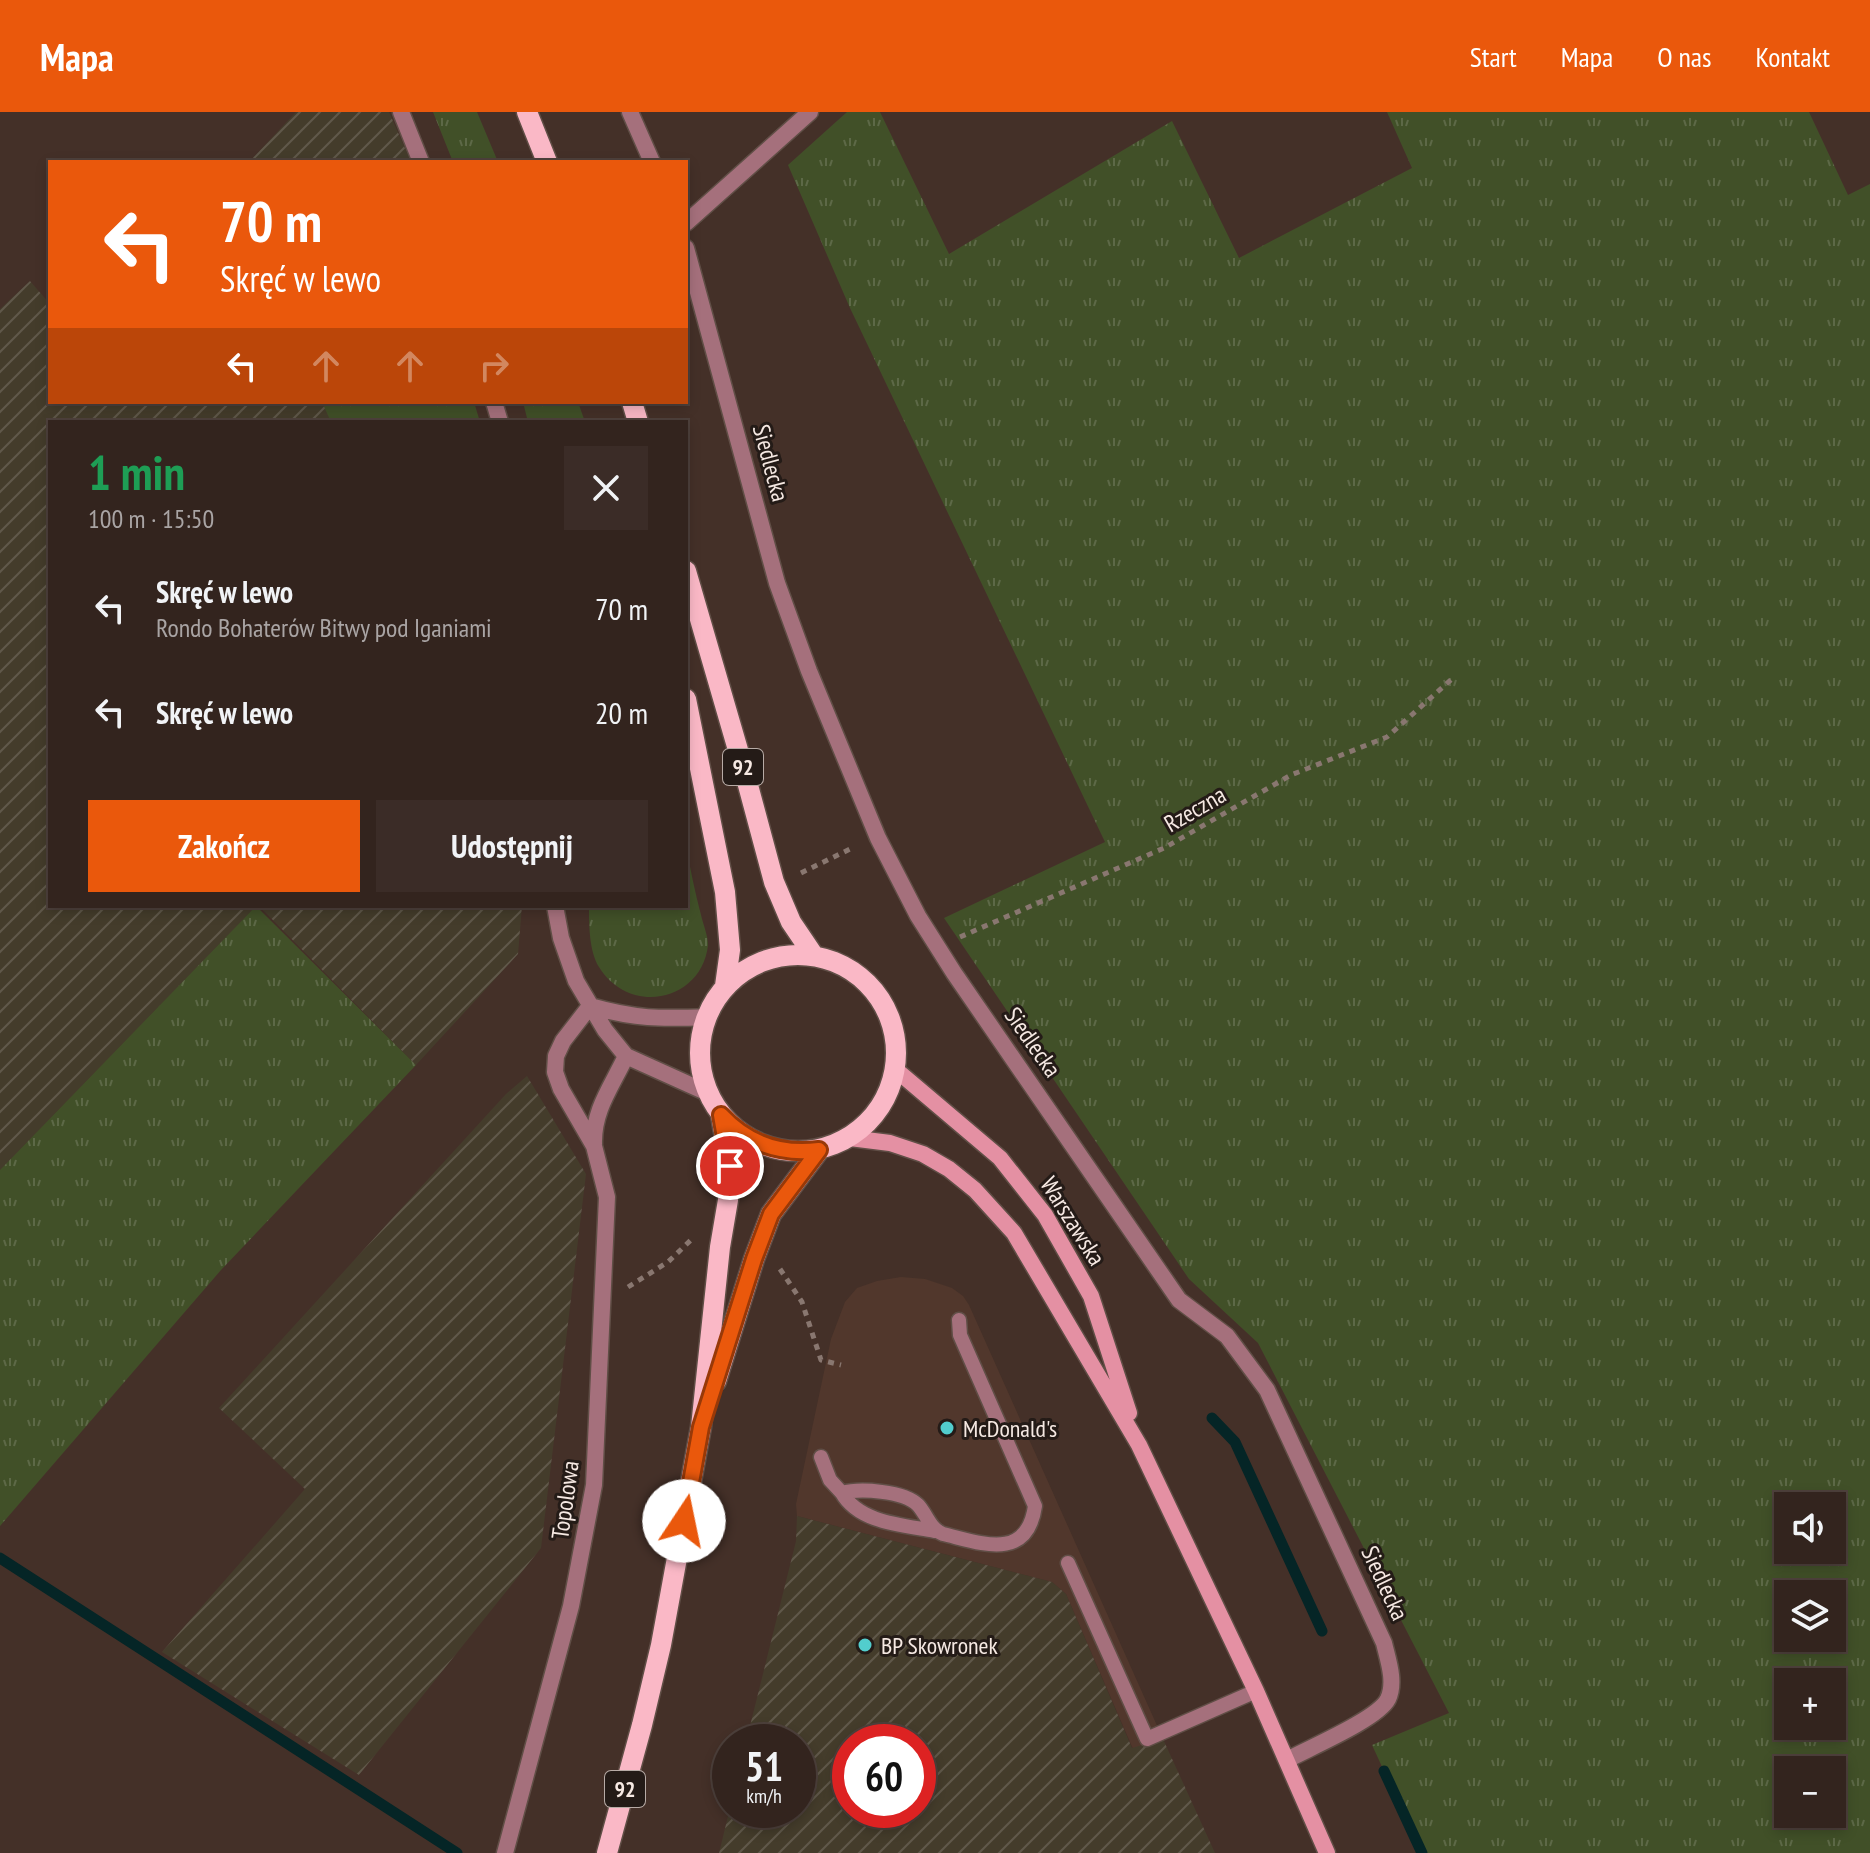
<!DOCTYPE html>
<html lang="pl">
<meta charset="utf-8">
<style>
:root{--surface:#33241e;--page:#3b2c27;--text:#f1f3f6;--muted:#a9a4a4;--line:#4e413c;--accent:#ea580c}
body{margin:0;font-family:"PT Sans Narrow",sans-serif;background:var(--page);color:var(--text);height:100vh;display:flex;flex-direction:column;font-size:30px;white-space:nowrap}
*{box-sizing:border-box;margin:0}
p{font-size:26px;color:var(--muted)}
.icon{flex:none;width:44px;height:44px;fill:none;stroke:currentColor;stroke-width:2;stroke-linecap:round;stroke-linejoin:round}
.map{position:relative;flex:1;overflow:hidden}
.drawer{position:absolute;left:48px;top:308px;width:640px;height:488px;display:flex;flex-direction:column;background:var(--surface);border-radius:0px;box-shadow:0 4px 12px #0003,0 0 0 2px var(--line)}
.drawer>*{flex:none}
.banner{position:absolute;left:48px;top:48px;width:640px;height:244px;border-radius:0px;box-shadow:0 4px 12px #0003,0 0 0 2px var(--line);background:#ea580c;color:#fff;overflow:hidden}
.tools{position:absolute;left:1774px;top:1380px;display:grid;gap:16px}
.tools a{display:grid;place-items:center;width:72px;height:72px;border-radius:0px;background:var(--surface);box-shadow:0 4px 12px #0003,0 0 0 2px var(--line);font-size:40px}
.speed{position:absolute;left:712px;top:1612px;display:flex;gap:16px;font-size:40px;font-weight:700;text-align:center}
.speed>*{display:grid;place-content:center;width:104px;height:104px;border-radius:50%;background:var(--surface);box-shadow:0 4px 12px #0003,0 0 0 2px var(--line);line-height:1}
.speed small{font-size:20px;font-weight:400}
.speed .limit{border:12px solid #d22;background:#fff;color:#111}
.pin{position:absolute;display:grid;place-items:center;width:68px;height:68px;color:#fff;margin:-34px;border:4px solid #fff;border-radius:50%;box-shadow:0 2px 8px #0007}
.me{position:absolute;width:88px;margin:-44px;rotate:11deg;stroke-linejoin:round;filter:drop-shadow(0 0 6px #0008)}
.turn{display:flex;align-items:center;gap:28px;height:168px;padding:0 40px;font-size:36px}
.turn .icon{width:104px;height:104px;stroke-width:2.5}
.turn b{display:block;font-size:56px;line-height:68px}
.lanes{display:flex;align-items:center;height:76px;padding:0 40px;background:#0003;justify-content:center;gap:40px;direction:ltr}
.lanes .off{opacity:.35}
.round{display:grid;place-items:center;flex:none;width:84px;height:84px;border-radius:0px;background:var(--page)}
.headline{display:flex;align-items:center;justify-content:space-between;height:136px;padding:0 40px}
h1{font-size:48px;font-weight:700;line-height:60px;color:#1e9e55}
.button{display:flex;gap:16px;margin-top:auto;padding:16px 40px}
.button a{flex:1;height:92px;border-radius:0px;background:var(--accent);color:#fff;font-size:32px;font-weight:700;line-height:92px;text-align:center}
.button a+a{background:var(--page);color:var(--text)}
ul{padding:0;list-style:none}
li{display:flex;align-items:center;gap:24px;height:104px;padding:0 40px}
li div{flex:1}
li b{display:block;font-size:30px}
li em{font-style:normal}
header{display:flex;align-items:center;gap:48px;box-sizing:border-box;height:112px;padding:0 40px;background:var(--accent);color:#fff}
header strong{font-size:38px}
nav{display:flex;gap:44px;margin-inline-start:auto;font-size:28px}
.map>svg:first-child{display:block}
.built{fill:#51372c}
.industrial{fill:url(#industrial-furrows);fill-rule:evenodd}
.grass{fill:url(#grass-tufts);fill-rule:evenodd}
.lines{fill:none;stroke-linecap:round;stroke-linejoin:round}
.stream{stroke:#052526;stroke-width:11}
.lane-casing{stroke:#604e46;stroke-width:17}
.street-casing{stroke:#604e46;stroke-width:19}
.secondary-casing{stroke:#604e46;stroke-width:19}
.primary-casing{stroke:#604e46;stroke-width:23}
.path{stroke:#897770;stroke-width:5;stroke-dasharray:6 6;stroke-linecap:butt}
.lane{stroke:#a5707c;stroke-width:14}
.street{stroke:#a5707c;stroke-width:16}
.secondary{stroke:#e490a3;stroke-width:16}
.primary{stroke:#fab8c6;stroke-width:20}
.route-casing{stroke:#983908;stroke-width:20}
.route{stroke:#ea580c;stroke-width:14}
.poi-dot{fill:#52cdcd;stroke:#241b17;stroke-width:3}
.labels{text-anchor:middle;dominant-baseline:central;stroke-width:6;stroke-linejoin:round;paint-order:stroke}
.shield{fill:#241b17;stroke:#b7aba6;stroke-width:2}
.shield-label{font-size:22px;font-weight:bold;fill:#f6e9e3}
.street-label{font-size:24px;fill:#f6e9e3;stroke:#241b17}
.poi-label{font-size:24px;fill:#f6e9e3;stroke:#241b17;text-anchor:start}
</style>
<header>
<strong>Mapa</strong>
<nav><a>Start</a><a>Mapa</a><a>O nas</a><a>Kontakt</a></nav>
</header>
<div class="map">
<svg width="1870" height="1741" viewBox="0 0 1870 1741">
<defs>
<pattern id="industrial-furrows" width="10" height="10" patternUnits="userSpaceOnUse" patternTransform="scale(2)"><rect width="10" height="10" fill="#443c2b"/><path d="M-1 1l2-2M0 10L10 0M9 11l2-2" fill="none" stroke="#60584a"/></pattern>
<pattern id="grass-tufts" width="24" height="20" patternUnits="userSpaceOnUse" patternTransform="scale(2)"><rect width="24" height="20" fill="#415028"/><path d="M3 7l-1-3M5 7V3M7 7l1-3M15 17l-1-3M17 17v-4M19 17l1-3" fill="none" stroke="#5d6947"/></pattern>
</defs>
<rect width="100%" height="100%" fill="#443028"/>
<path class="built" d="M 901,1165 L 925,1167 L 952,1176 L 963,1184 L 969,1193 L 1163,1627 L 1133,1637 L 1066,1482 L 1052,1470 L 797,1404 L 796,1392 L 831,1227 L 845,1190 L 857,1176 L 877,1169 Z"/>
<path class="industrial" d="M 296,0 L 389,0 L 411,50 L 249,50 Z
M 30,169 L 50,192 L 50,290 L 471,290 L 475,310 L 50,310 L 50,794 L 256,794 L 0,1058 L 0,197 Z
M 259,794 L 522,794 L 518,842 L 416,953 Z
M 527,964 L 586,1062 L 541,1436 L 359,1663 L 162,1540 L 305,1377 L 219,1296 L 506,982 Z
M 797,1404 L 1052,1470 L 1066,1482 L 1132,1636 L 1163,1627 L 1215,1741 L 719,1741 L 730,1696 L 730,1698 L 798,1698 L 798,1630 L 746,1630 L 796,1429 ZM 850,1630 L 918,1630 L 918,1698 L 850,1698 Z"/>
<path class="grass" d="M 433,0 L 477,0 L 498,50 L 453,50 Z
M 847,0 L 880,0 L 949,142 L 1172,9 L 1239,146 L 1412,56 L 1387,0 L 1809,0 L 1848,83 L 1870,72 L 1870,1741 L 1422,1741 L 1372,1633 L 1449,1601 L 1258,1231 L 1189,1167 L 944,806 L 1105,730 L 850,196 L 788,53 ZM 1832,1394 L 1832,1438 L 1788,1438 L 1788,1394 ZM 1832,1482 L 1832,1526 L 1788,1526 L 1788,1482 ZM 1832,1570 L 1832,1614 L 1788,1614 L 1788,1570 ZM 1788,1658 L 1832,1658 L 1832,1702 L 1788,1702 Z
M 322,290 L 474,290 L 480,310 L 331,310 Z
M 523,290 L 578,290 L 585,310 L 528,310 Z
M 686,736 C 691,759 695,781 701,803 C 703,812 708,824 708,833 C 702,889 630,905 599,855 C 589,839 589,812 589,794 L 686,794 Z
M 256,794 L 416,953 L 221,1158 L 0,1414 L 0,1058 Z"/>
<g class="lines">
<path class="stream" d="M 1212,1306 L 1235,1330 L 1322,1519
M 0,1446 L 457,1741
M 1384,1659 L 1422,1741"/>
<defs>
<path id="lane" d="M 821,1345 L 830,1368 L 842,1381 C 860,1376 904,1379 918,1393 C 927,1403 930,1417 943,1422 C 981,1431 1027,1450 1035,1394 L 960,1223 L 959,1208
M 842,1381 C 859,1411 903,1413 935,1419
M 1068,1451 L 1147,1627 L 1256,1579"/>
<path id="street" d="M 401,0 L 421,50
M 630,0 L 652,50
M 686,111 L 810,0
M 686,136 L 777,471 L 809,559 L 878,726 L 918,804 L 954,861 L 1179,1188 L 1227,1224 L 1267,1278 L 1384,1531 C 1388,1548 1396,1570 1388,1587 C 1378,1607 1309,1636 1287,1648
M 494,290 L 500,310
M 555,794 L 561,826 L 576,869 L 605,918 L 626,944 L 708,981
M 590,894 C 635,907 660,907 707,905
M 594,1032 C 593,998 612,974 626,944
M 505,1741 L 571,1494 L 594,1373 L 607,1085 L 594,1034 L 561,977 L 555,960 L 556,944 L 563,929 L 590,894"/>
<path id="secondary" d="M 895,957 L 1000,1046 L 1045,1103 L 1091,1184 L 1129,1301
M 850,1026 L 890,1031 L 923,1042 L 949,1057 L 975,1078 L 1014,1121 L 1139,1333 L 1256,1579 L 1327,1741"/>
<path id="primary" d="M 527,0 L 547,50
M 632,290 L 638,310
M 686,459 L 745,662 L 774,770 L 791,810 L 814,844
M 686,587 L 725,780 L 730,838 L 725,874
M700 941a98 98 0 1 1 196 0a98 98 0 1 1-196 0Z
M 716,1269 L 754,1147 L 771,1102 L 819,1038
M 607,1741 L 642,1613 L 661,1533 L 701,1315 L 720,1135 L 728,1088 L 730,1054 L 721,1003"/>
</defs>
<use href="#lane" class="lane-casing"/>
<use href="#street" class="street-casing"/>
<use href="#secondary" class="secondary-casing"/>
<use href="#primary" class="primary-casing"/>
<path class="path" d="M 801,761 L 850,737
M 960,825 L 1164,736 L 1291,663 L 1387,625 L 1454,565
M 780,1157 L 802,1190 L 821,1248 L 841,1253
M 628,1175 L 668,1150 L 692,1127"/>
<use href="#lane" class="lane"/>
<use href="#street" class="street"/>
<use href="#secondary" class="secondary"/>
<use href="#primary" class="primary"/>
</g>
<g class="lines">
<defs>
<path id="route" d="M 684,1409 L 701,1315 L 754,1147 L 771,1102 L 819,1038 C 780,1043 748,1032 721,1003 L 730,1054"/>
</defs>
<use href="#route" class="route-casing"/>
<use href="#route" class="route"/>
</g>
<g class="poi-dot">
<circle cx="947" cy="1316" r="8"/>
<circle cx="865" cy="1533" r="8"/>
</g>
<g class="labels">
<g class="shield">
<rect x="723" y="637" width="40" height="36" rx="6"/>
<rect x="605" y="1659" width="40" height="36" rx="6"/>
</g>
<g class="shield-label">
<text x="743" y="655">92</text>
<text x="625" y="1677">92</text>
</g>
<g class="street-label">
<text transform="translate(771 351) rotate(75)">Siedlecka</text>
<text transform="translate(1195 697) rotate(-30)">Rzeczna</text>
<text transform="translate(1033 930) rotate(55)">Siedlecka</text>
<text transform="translate(1073 1109) rotate(58)">Warszawska</text>
<text transform="translate(565 1388) rotate(-82)">Topolowa</text>
<text transform="translate(1385 1471) rotate(65)">Siedlecka</text>
</g>
<g class="poi-label">
<text x="963" y="1316">McDonald's</text>
<text x="881" y="1533">BP Skowronek</text>
</g>
</g>
</svg>
<div class="tools">
<a><svg class="icon" aria-label="sound" viewBox="0 0 24 24"><path d="M4 9h4l5-4v14l-5-4H4zM17 9q2 3 0 6"/></svg></a>
<a><svg class="icon" aria-label="layers" viewBox="0 0 24 24"><path d="M12 4l9 5-9 5-9-5zM3 14l9 5 9-5"/></svg></a>
<a>+</a>
<a>−</a>
</div>
<div class="speed"><div>51<small>km/h</small></div><div class="limit">60</div></div>
<div class="pin" style="left:730px;top:1054px;background:#d93025"><svg class="icon" aria-label="arrive" viewBox="0 0 24 24"><path d="M6 21V4h12l-3 4 3 4H6"/></svg></div>
<svg class="me" style="left:684px;top:1409px" viewBox="-20 -20 40 40"><circle r="19" fill="#fff"/><path d="M0-13L10 11 0 6-10 11z" fill="#ea580c"/></svg>
<div class="banner">
<div class="turn"><svg class="icon" aria-label="left" viewBox="0 0 24 24"><path d="M17 20v-9H6M10 6l-5 5 5 5"/></svg><div><b>70 m</b>Skręć w lewo</div></div>
<div class="lanes"><svg class="icon" aria-label="left" viewBox="0 0 24 24"><path d="M17 20v-9H6M10 6l-5 5 5 5"/></svg><svg class="icon off" aria-label="ahead" viewBox="0 0 24 24"><path d="M12 20V5M6 11l6-6 6 6"/></svg><svg class="icon off" aria-label="ahead" viewBox="0 0 24 24"><path d="M12 20V5M6 11l6-6 6 6"/></svg><svg class="icon off" aria-label="right" viewBox="0 0 24 24"><path d="M7 20v-9h11M14 6l5 5-5 5"/></svg></div>
</div>
<section class="drawer">
<div class="headline"><div><h1>1 min</h1><p>100 m · 15:50</p></div><a class="round"><svg class="icon" aria-label="close" viewBox="0 0 24 24"><path d="M6 6l12 12M18 6L6 18"/></svg></a></div>
<ul>
<li><svg class="icon" aria-label="left" viewBox="0 0 24 24"><path d="M17 20v-9H6M10 6l-5 5 5 5"/></svg><div><b>Skręć w lewo</b><p>Rondo Bohaterów Bitwy pod Iganiami</p></div><em>70 m</em></li>
<li><svg class="icon" aria-label="left" viewBox="0 0 24 24"><path d="M17 20v-9H6M10 6l-5 5 5 5"/></svg><div><b>Skręć w lewo</b></div><em>20 m</em></li>
</ul>
<div class="button"><a>Zakończ</a><a>Udostępnij</a></div>
</section>
</div>
